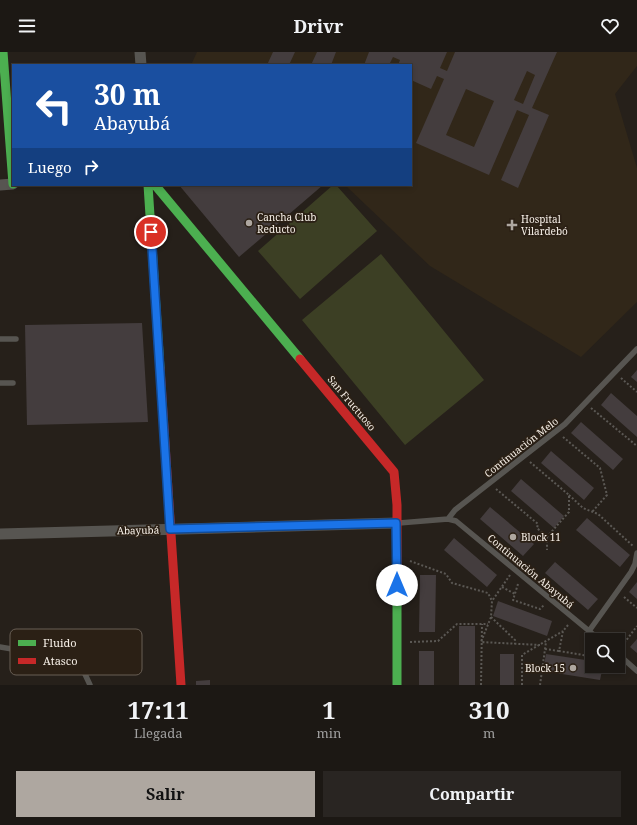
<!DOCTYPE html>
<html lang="es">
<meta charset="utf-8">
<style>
:root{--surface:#1c1814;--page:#292522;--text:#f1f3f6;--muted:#a0a0a0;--line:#3a3734;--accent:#aea7a0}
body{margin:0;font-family:"Noto Serif",serif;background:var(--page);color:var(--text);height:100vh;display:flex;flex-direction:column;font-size:15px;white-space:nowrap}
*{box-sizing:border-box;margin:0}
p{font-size:13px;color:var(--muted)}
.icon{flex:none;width:22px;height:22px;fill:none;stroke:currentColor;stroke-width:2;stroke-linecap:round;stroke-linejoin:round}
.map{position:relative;height:633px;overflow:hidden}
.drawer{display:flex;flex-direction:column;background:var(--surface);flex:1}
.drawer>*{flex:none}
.top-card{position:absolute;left:12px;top:12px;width:400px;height:122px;border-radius:0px;box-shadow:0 2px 6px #0003,0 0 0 1px var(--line);background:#1a4fa0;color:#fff;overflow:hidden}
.buttons{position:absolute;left:585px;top:581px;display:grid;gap:8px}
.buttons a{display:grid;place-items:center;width:40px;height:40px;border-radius:0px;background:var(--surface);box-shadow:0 2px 6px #0003,0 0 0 1px var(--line);font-size:20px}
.pin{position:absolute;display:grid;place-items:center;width:34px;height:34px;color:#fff;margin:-17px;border:2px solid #fff;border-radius:50%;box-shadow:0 1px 4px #0007}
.me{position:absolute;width:44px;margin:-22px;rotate:0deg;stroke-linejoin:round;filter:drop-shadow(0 0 3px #0008)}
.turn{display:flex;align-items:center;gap:14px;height:84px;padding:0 16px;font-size:18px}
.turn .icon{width:52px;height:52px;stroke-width:2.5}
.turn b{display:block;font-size:28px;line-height:34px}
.then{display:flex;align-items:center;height:38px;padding:0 16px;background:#0003;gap:8px;font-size:15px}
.eta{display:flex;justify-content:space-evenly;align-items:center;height:68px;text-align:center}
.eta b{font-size:24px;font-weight:700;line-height:28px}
.primary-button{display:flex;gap:8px;margin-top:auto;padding:8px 16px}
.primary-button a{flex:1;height:46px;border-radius:0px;background:var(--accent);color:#111;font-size:16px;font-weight:700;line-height:46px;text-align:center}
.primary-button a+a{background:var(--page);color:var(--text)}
header{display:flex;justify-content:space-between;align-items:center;height:52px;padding:0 16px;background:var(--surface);font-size:18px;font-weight:700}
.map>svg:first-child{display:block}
.medical{fill:#312719}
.green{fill:#3c3f24}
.building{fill:#443d3e;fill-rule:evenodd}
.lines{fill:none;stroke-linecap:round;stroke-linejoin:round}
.path{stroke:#5b5854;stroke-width:2;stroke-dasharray:2 2;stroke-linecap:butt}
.lane{stroke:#575551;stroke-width:5.5}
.street{stroke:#575551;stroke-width:11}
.fast{stroke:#4caf50;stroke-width:9}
.jam{stroke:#c62828;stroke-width:9}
.route-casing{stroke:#114b97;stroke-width:10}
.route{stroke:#1a73e8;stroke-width:7}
.poi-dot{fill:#aea7a0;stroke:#2b2015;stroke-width:1.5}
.labels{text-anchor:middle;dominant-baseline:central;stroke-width:3.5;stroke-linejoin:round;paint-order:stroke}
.poi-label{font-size:10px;fill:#f7f0e8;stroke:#2b2015;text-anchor:start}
.street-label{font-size:10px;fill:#f7f0e8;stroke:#2b2015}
.key{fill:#2b2015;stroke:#685e54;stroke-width:1}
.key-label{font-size:11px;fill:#f7f0e8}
</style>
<header><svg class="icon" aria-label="menu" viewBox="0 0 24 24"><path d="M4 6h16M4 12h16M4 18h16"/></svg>Drivr<svg class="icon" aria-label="heart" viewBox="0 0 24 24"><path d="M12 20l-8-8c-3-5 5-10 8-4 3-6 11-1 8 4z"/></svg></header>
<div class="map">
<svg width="637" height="633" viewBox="0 0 637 633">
<rect width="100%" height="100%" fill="#26201a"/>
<path class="medical" d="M 197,0 L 637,0 L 637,14 L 615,42 L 637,116 L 637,250 L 581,305 L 430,214 L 345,133 L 411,133 L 411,13 L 191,13 Z"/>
<path class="green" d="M 333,133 L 336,133 L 377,179 L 300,247 L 258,199 Z
M 381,202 L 484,328 L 405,393 L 302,268 Z"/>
<path class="building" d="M 273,0 L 295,0 L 289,13 L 267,13 Z
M 317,0 L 336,0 L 331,13 L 311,13 Z
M 369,0 L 447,0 L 440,16 L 447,19 L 455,0 L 557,0 L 532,56 L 549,63 L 518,136 L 501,128 L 529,63 L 517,58 L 489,123 L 416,91 L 444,27 L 437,24 L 431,37 L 411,28 L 411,13 L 398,13 L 400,8 L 393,5 L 389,13 L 364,13 ZM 527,19 L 535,23 L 523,52 L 514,48 ZM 466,37 L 494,49 L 474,95 L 446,83 Z
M 179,133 L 323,133 L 239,205 Z
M 142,271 L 148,370 L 27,373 L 25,273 Z
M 637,318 L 637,330 L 631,325 Z
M 611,341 L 637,364 L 637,385 L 601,353 Z
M 581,370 L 623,407 L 613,418 L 571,381 Z
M 551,399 L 594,436 L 584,448 L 541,411 Z
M 521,427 L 564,464 L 554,476 L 511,439 Z
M 490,455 L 534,492 L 523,504 L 480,467 Z
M 587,466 L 630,503 L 620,515 L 576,478 Z
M 454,486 L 497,523 L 487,535 L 444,498 Z
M 555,510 L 598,547 L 588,558 L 545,521 Z
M 420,523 L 436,523 L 435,580 L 419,580 Z
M 637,530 L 637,547 L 629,540 Z
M 498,549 L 552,569 L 547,584 L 493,564 Z
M 459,574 L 475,574 L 475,633 L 459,633 Z
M 637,587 L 637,601 L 630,595 Z
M 419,599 L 434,599 L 434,633 L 419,633 Z
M 500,602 L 514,602 L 514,633 L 500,633 Z
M 546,602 L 592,609 L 592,614 L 603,614 L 600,628 L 543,619 Z
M 210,628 L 210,633 L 196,633 L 196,629 Z"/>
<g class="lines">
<path class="path" d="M 621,326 L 637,340
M 591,356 L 637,394
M 563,385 L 600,416 L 607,443 L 592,460
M 530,410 L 569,443 L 569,460 L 547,485
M 496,437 L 538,472 L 537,476 L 547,485 L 547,498
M 569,443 L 583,456 L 598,462 L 633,494
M 410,509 L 446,522 L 452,531 L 488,541 L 492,549
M 510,523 L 492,549 L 491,565 L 481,590 L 540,593
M 518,532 L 513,548 L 540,557 L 544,553
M 502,535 L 515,542
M 624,545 L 637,556
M 491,565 L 515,588 L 515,592
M 568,573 L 563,579 L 559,599 L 589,604 L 592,600
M 410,590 L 438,589 L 457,572 L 488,572
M 622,594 L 637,574
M 545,597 L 559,599
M 481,633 L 482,572
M 522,633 L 522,603 L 563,579
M 540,633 L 546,590"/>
<path class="lane" d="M 0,287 L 16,287
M 0,331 L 13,331
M 448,467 L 456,469 L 600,588
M 399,471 L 448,467 L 455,458 L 565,372 L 637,297
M 589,579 L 631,520 L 635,512 L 637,501
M 0,595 L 53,604 L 84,620 L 90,633
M 618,602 L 637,619"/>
<path class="street" d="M 140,0 L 141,13
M 0,133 L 13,132
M 0,482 L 396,471"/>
<path class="fast" d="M 3,0 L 13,132
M 148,133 L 160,316
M 155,133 L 300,307
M 397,527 L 397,633"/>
<path class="jam" d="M 300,307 L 394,420 L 397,453 L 397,527
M 160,316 L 181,633"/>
</g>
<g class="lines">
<defs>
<path id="route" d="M 151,180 L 170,477 L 396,471 L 397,533"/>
</defs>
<use href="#route" class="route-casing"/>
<use href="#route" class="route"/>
</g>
<g class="poi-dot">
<circle cx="249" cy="171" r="4"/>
<path d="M510 167h4v4h4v4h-4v4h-4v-4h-4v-4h4z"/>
<circle cx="513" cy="485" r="4"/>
<circle cx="573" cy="616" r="4"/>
</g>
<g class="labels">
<g class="poi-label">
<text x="257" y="165">Cancha Club<tspan x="257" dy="12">Reducto</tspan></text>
<text x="521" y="167">Hospital<tspan x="521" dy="12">Vilardebó</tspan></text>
<text x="521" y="485">Block 11</text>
<text x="565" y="616" text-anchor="end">Block 15</text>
</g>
<g class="street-label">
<text transform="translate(352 351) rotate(50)">San Fructuoso</text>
<text transform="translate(521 395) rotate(-38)">Continuación Melo</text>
<text transform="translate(138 478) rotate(-1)">Abayubá</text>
<text transform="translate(531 519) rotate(40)">Continuación Abayubá</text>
</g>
</g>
<rect x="10" y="577" width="132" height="46" rx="6" class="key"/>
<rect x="18" y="588" width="18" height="6" fill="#4caf50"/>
<rect x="18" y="606" width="18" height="6" fill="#c62828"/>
<g class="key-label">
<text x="43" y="595">Fluido</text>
<text x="43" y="613">Atasco</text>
</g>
</svg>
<div class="buttons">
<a><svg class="icon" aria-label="search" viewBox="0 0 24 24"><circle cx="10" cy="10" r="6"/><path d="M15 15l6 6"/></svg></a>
</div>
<div class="pin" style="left:151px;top:180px;background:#d93025"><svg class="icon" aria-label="arrive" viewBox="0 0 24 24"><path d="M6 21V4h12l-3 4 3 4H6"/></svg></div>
<svg class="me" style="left:397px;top:533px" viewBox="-20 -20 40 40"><circle r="19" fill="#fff"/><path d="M0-13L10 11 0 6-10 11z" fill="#1a73e8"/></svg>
<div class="top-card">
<div class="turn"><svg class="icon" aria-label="left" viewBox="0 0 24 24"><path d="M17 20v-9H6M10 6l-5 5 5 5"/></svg><div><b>30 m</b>Abayubá</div></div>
<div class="then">Luego<svg class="icon" aria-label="right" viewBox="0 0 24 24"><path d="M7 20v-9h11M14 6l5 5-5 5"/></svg></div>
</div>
</div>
<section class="drawer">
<div class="eta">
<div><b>17:11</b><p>Llegada</p></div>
<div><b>1</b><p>min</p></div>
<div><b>310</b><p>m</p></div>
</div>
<div class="primary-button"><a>Salir</a><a>Compartir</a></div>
</section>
